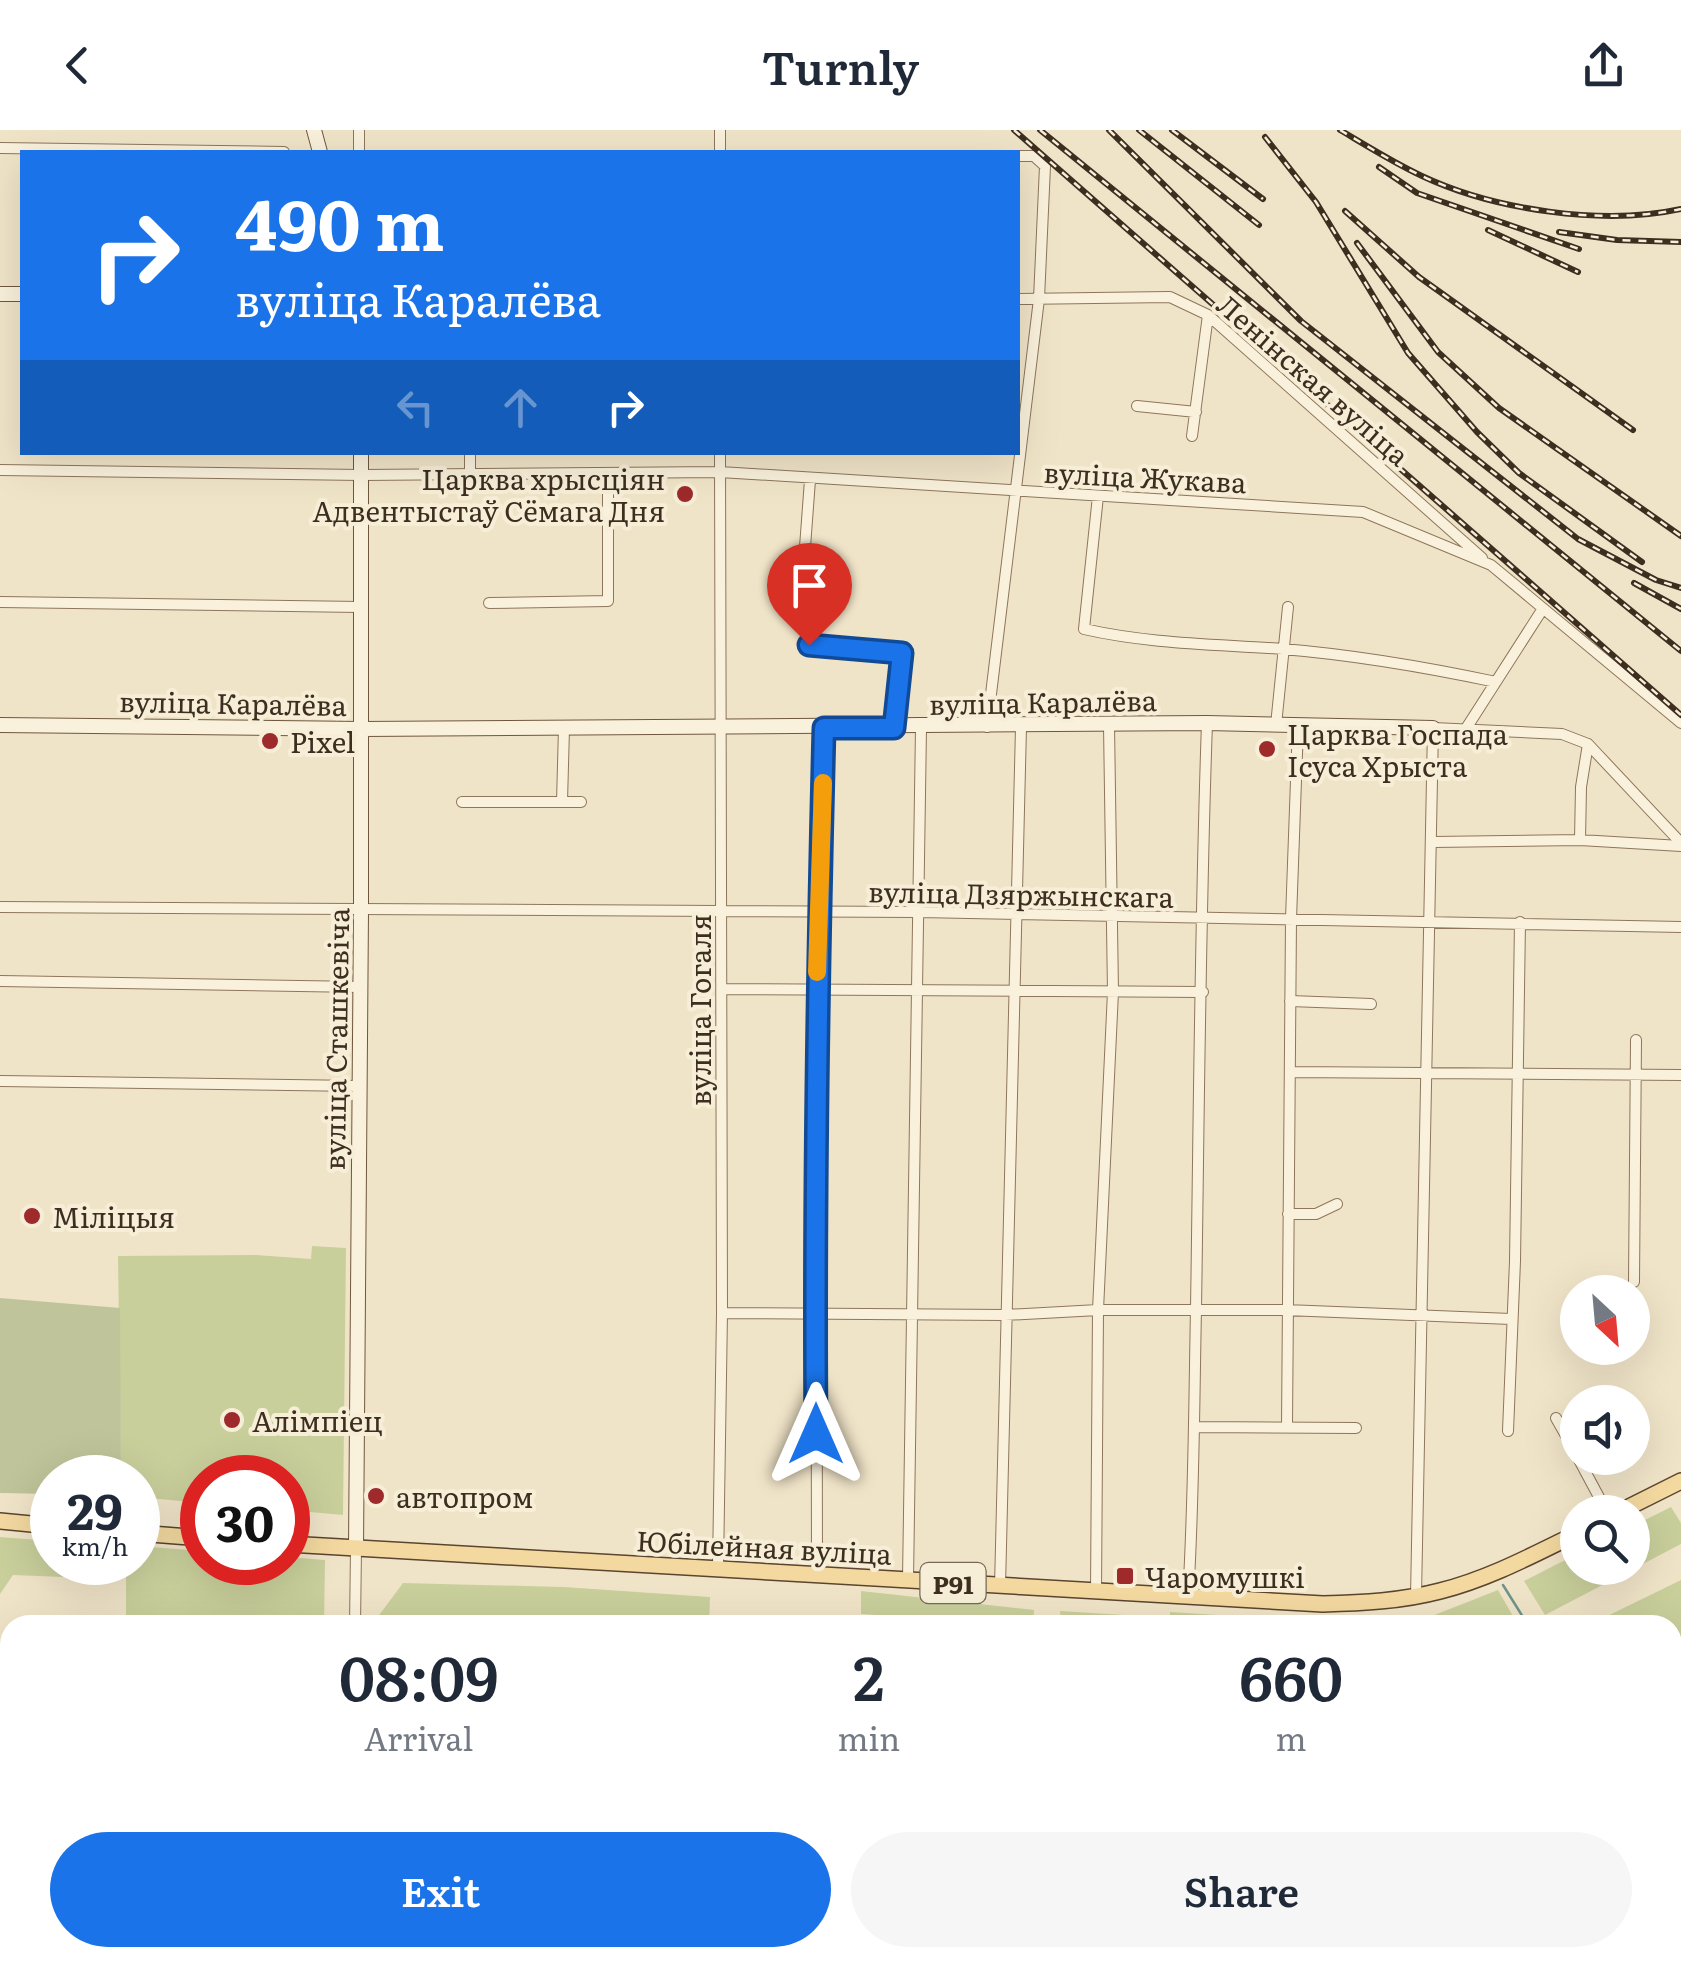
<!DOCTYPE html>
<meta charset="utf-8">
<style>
:root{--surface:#fff;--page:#f6f6f7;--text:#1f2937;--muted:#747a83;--accent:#1a73e8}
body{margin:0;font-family:Literata,serif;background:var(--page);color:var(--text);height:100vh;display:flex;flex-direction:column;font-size:38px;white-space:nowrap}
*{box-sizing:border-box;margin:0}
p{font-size:32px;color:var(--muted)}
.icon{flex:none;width:55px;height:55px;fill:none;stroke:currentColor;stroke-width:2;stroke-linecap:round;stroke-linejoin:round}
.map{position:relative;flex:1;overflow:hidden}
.details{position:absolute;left:0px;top:1485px;width:1682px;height:352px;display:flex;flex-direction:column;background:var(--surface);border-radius:30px 30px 0 0;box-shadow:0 10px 40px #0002}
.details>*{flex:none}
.top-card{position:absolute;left:20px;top:20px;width:1000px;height:305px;border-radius:0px;box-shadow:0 10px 40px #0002;background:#1a73e8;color:#fff;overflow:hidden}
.needle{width:65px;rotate:154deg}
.controls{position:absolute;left:1560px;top:1145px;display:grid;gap:20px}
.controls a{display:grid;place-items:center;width:90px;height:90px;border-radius:50%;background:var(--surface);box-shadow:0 10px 40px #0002;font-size:50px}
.speed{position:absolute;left:30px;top:1325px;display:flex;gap:20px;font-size:50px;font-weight:700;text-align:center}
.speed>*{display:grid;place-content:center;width:130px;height:130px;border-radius:50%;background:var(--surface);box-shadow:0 10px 40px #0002;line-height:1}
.speed small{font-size:25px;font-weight:400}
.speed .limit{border:15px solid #d22;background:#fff;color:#111}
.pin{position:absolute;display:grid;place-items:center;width:85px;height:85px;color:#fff;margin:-102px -42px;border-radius:50% 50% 50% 0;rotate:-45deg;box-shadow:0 0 10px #0007}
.pin .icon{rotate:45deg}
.me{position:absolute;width:110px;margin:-55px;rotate:0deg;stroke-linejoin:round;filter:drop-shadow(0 0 8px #0008)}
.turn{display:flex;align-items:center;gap:35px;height:210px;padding:0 50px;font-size:45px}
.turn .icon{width:130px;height:130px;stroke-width:2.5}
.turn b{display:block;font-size:70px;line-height:85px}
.lanes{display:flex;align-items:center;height:95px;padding:0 50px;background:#0003;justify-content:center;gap:50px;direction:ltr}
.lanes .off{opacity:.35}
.eta{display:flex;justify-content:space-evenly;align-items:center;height:170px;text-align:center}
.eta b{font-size:60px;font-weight:600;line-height:70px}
.cta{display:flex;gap:20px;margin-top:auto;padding:20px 50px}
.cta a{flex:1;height:115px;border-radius:60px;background:var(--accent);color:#fff;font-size:40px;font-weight:600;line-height:115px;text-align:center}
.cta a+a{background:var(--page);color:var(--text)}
header{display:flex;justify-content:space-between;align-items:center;height:130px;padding:0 50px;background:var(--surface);font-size:45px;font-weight:600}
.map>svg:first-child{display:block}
.green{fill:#c9cf9b}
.cemetery{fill:#bfc49a}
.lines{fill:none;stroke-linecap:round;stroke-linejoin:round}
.stream{stroke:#6f938a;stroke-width:2.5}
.street-casing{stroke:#8d765c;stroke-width:12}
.secondary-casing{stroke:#6f573f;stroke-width:16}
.primary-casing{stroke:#5b4430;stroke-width:18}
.street{stroke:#faf1dc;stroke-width:10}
.secondary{stroke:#faf1dc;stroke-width:14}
.primary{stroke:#f3d9a0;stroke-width:15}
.rail-casing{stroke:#3d2e20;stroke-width:6}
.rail{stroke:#f7eed8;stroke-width:2.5;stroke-dasharray:8;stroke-linecap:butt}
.route-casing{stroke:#114b97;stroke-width:25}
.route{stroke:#1a73e8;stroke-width:18}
.slow{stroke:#f59e0b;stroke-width:18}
.poi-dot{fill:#9e2a2b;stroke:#f7eed8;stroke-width:4}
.labels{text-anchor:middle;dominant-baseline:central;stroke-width:8;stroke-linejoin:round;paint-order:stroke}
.shield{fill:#f7eed8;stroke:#756857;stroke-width:2.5}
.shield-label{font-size:25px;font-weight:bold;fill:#3d2e20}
.street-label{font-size:28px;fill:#3d2e20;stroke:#f7eed8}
.poi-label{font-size:28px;fill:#3d2e20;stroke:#f7eed8;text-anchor:start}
</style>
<header><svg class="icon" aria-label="back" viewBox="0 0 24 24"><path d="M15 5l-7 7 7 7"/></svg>Turnly<svg class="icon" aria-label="share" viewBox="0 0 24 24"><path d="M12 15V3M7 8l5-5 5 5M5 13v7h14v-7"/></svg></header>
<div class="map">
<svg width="1681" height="1837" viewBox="0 0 1681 1837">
<rect width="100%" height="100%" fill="#f0e4c8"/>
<path class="green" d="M 312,1116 L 346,1118 L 343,1385 L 288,1380 L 288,1348 L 202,1348 L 202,1373 L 138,1367 L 138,1348 L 121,1347 L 118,1126 L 256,1125 L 311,1129 Z
M 1671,1377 L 1681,1393 L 1681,1414 L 1545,1485 L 1524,1451 L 1577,1424 L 1578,1438 L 1632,1438 L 1633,1396 Z
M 0,1407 L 52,1411 L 52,1432 L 90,1433 L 89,1448 L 13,1445 L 0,1464 Z
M 138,1416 L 202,1421 L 202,1432 L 288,1432 L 288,1427 L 325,1430 L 324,1495 L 126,1495 L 126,1433 L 138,1432 Z
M 1681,1450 L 1681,1640 L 1673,1634 L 1672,1495 L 1589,1495 Z
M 403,1453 L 564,1457 L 710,1467 L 709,1495 L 376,1495 L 377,1488 Z
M 1498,1460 L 1518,1495 L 1409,1495 Z
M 861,1461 L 1034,1480 L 1033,1495 L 861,1484 Z
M 1060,1481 L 1140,1486 L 1139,1495 L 1061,1494 Z
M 1170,1482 L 1377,1495 L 1170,1495 Z
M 0,1560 L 10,1561 L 10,1820 L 0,1820 Z
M 1673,1759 L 1681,1772 L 1681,1837 L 1074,1837 L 1075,1828 L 1672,1828 Z
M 361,1828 L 797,1828 L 802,1837 L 361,1837 Z
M 824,1828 L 985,1828 L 984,1837 L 830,1837 Z"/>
<path class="cemetery" d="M 0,1168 L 120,1178 L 121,1347 L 52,1348 L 52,1364 L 0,1363 Z"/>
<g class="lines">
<path class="stream" d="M 1503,1455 L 1528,1495
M 1672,1731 L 1681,1745"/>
<defs>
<path id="street" d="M 359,0 L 359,22
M 720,0 L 720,22
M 0,18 L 284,22
M 1018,169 L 1170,167 L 1208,185 L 1482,428
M 1137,276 L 1196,282
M 1192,306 L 1208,185
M 0,340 L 361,345 L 720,342 L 1363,382 L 1491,435 L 1681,593
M 470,344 L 470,322
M 810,350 L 805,417 L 809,515 L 902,523 L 894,597
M 1098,366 L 1084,499 C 1150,514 1215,514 1283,519 C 1355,525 1425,537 1496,552
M 0,472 L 360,477
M 489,473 L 608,471 L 608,344
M 1276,595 L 1288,477
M 987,597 L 1039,169 L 1045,36 L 1034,26 L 1018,26
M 1467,597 L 1542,480
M 462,672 L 581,672
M 562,672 L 564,598
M 1580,710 L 1581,657 L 1588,614
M 1433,712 L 1580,710 L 1681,716
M 0,777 L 920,782 L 1681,797
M 0,851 L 360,857
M 722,859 L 1203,862
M 1290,871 L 1371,874
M 1290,942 L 1681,945
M 0,951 L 359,956
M 1288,1084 L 1316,1084 L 1337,1074
M 1634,1152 L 1636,910
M 722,1183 L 1005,1185 L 1098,1180 L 1286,1180 L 1511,1189
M 1556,1288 L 1578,1327
M 1195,1297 L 1356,1298
M 1287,1297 L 1291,789 L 1298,595
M 1508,1301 L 1515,1131 L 1520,792
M 1578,1328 L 1607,1382
M 718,1437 L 722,1183 L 720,322
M 817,1443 L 816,859 L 821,783 L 824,598
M 908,1449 L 921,598
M 1000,1457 L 1021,597
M 1096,1462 L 1098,1180 L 1113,862 L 1109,595
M 1416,1466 L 1433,598 L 1562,604 L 1588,614 L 1681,713
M 1188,1468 C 1194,1372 1194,1275 1196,1179 C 1199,984 1200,789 1207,593
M 355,1495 L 356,1419
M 351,1837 L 351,1828"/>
<path id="secondary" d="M 314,0 L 320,22
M 0,164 L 22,164
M 0,595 L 361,599 L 1207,593 L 1433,598
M 356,1419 L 361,781 L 361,322"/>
<path id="primary" d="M 1619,1382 L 1681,1351
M 0,1391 L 52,1396
M 138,1403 L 202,1408
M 288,1414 L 1323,1474 C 1362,1473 1402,1471 1440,1461 C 1488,1449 1533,1425 1578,1403"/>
</defs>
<use href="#street" class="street-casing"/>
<use href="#secondary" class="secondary-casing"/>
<use href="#primary" class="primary-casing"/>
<use href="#street" class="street"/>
<use href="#secondary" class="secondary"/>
<use href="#primary" class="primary"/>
<defs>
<path id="rail" d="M 1014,0 L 1681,585
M 1040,0 L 1681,521
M 1109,0 L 1301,191 L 1578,409 L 1656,450 L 1681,458
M 1139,0 L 1259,95
M 1172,0 L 1263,69
M 1340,0 C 1367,16 1394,33 1422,46 C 1494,80 1603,96 1681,79
M 1265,7 L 1316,72 L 1408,223 L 1477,302 L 1519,343 L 1642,432
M 1379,37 L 1417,63 L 1579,119
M 1345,81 L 1419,147 L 1633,300
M 1488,100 L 1578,142
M 1559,102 L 1617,110 L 1681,112
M 1357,113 L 1438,222 L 1499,278 L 1681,406
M 1634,453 L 1681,479"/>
</defs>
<use href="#rail" class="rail-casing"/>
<use href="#rail" class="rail"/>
</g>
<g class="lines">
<defs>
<path id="route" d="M 809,515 L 902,523 L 894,598 L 824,598 C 818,833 814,1068 816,1304"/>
</defs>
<use href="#route" class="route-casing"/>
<use href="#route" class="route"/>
<path class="slow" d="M 817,842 L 823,653"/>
</g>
<g class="poi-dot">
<circle cx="685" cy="364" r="10"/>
<circle cx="270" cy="611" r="10"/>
<circle cx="1267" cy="619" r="10"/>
<circle cx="32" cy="1086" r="10"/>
<circle cx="232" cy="1290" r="10"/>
<circle cx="376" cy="1366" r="10"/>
<rect x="1115" y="1436" width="20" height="20" rx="5"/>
</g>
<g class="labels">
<rect class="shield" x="920.5" y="1433" width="65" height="40" rx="8"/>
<g class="shield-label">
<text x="953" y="1453">Р91</text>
</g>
<g class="street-label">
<text transform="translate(1314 249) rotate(41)">Ленінская вуліца</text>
<text transform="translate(1145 346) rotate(3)">вуліца Жукава</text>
<text transform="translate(1043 571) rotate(-1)">вуліца Каралёва</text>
<text transform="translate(233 572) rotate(1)">вуліца Каралёва</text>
<text transform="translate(1021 763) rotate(1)">вуліца Дзяржынскага</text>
<text transform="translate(699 880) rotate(-90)">вуліца Гогаля</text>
<text transform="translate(335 909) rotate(-89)">вуліца Сташкевіча</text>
<text transform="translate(764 1416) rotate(3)">Юбілейная вуліца</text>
</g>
<g class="poi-label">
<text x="665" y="348" text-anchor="end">Царква хрысціян<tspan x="665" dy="32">Адвентыстаў Сёмага Дня</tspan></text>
<text x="1287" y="603">Царква Госпада<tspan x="1287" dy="32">Ісуса Хрыста</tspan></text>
<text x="290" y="611">Pixel</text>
<text x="52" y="1086">Міліцыя</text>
<text x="252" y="1290">Алімпіец</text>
<text x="396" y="1366">автопром</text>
<text x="1145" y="1446">Чаромушкі</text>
</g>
</g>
</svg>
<div class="controls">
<a><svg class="needle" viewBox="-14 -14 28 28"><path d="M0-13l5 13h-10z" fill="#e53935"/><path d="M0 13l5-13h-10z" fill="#747a83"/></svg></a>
<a><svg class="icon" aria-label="sound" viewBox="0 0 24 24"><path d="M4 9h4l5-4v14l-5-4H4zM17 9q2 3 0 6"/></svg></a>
<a><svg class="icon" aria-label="search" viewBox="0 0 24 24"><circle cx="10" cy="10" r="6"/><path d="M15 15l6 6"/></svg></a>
</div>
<div class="speed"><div>29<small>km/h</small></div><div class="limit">30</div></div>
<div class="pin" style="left:809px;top:515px;background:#d93025"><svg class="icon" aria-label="arrive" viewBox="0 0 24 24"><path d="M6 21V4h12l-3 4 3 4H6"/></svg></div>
<svg class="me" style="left:816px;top:1304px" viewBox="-20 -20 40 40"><path d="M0-17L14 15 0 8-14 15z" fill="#1a73e8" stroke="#fff" stroke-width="4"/></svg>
<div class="top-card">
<div class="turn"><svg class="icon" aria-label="right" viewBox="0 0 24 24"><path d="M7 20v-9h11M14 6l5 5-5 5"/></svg><div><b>490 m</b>вуліца Каралёва</div></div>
<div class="lanes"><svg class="icon off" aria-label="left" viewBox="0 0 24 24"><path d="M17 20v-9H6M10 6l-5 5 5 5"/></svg><svg class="icon off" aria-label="ahead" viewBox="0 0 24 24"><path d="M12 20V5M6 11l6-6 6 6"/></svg><svg class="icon" aria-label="right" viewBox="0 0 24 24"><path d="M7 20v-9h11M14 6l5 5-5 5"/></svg></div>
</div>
<section class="details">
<div class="eta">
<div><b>08:09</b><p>Arrival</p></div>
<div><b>2</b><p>min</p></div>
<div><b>660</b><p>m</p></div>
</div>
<div class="cta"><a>Exit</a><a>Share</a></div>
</section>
</div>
